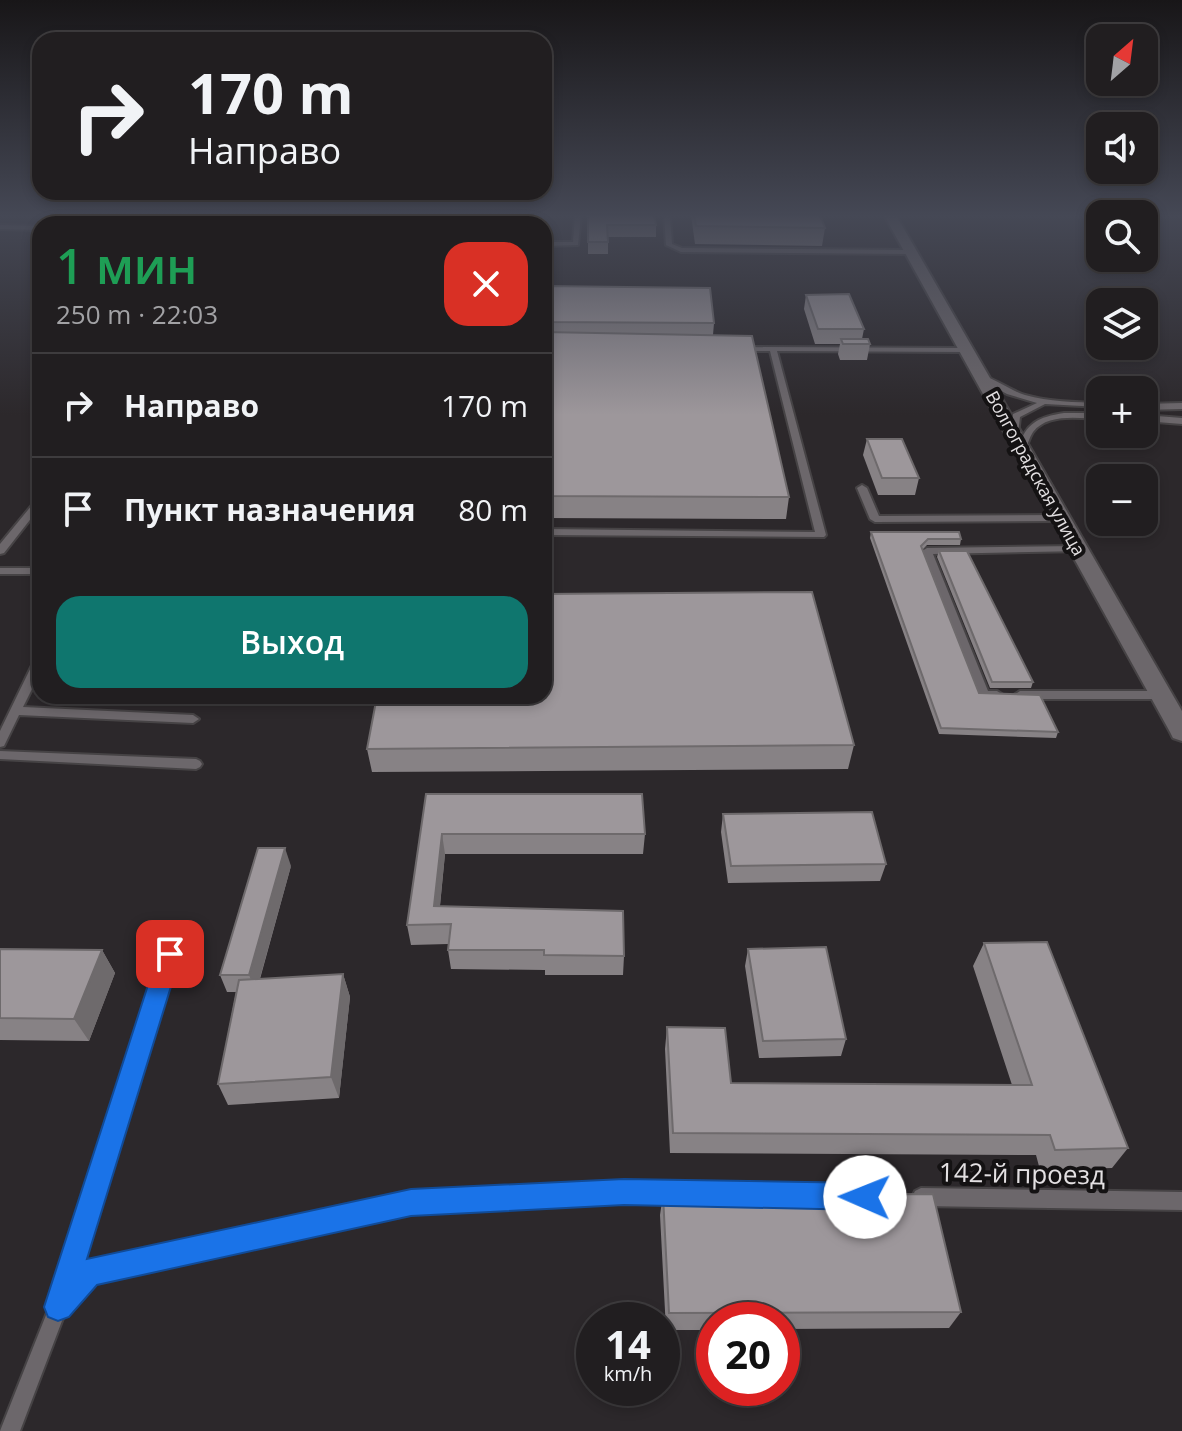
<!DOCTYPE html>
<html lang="ru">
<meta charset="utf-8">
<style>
:root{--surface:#211e20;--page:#292729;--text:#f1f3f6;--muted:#a2a2a5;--line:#3e3c3e;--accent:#0f766e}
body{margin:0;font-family:"Open Sans",sans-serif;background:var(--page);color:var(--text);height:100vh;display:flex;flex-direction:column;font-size:30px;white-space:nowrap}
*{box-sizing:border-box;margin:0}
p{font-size:26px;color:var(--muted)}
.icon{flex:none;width:44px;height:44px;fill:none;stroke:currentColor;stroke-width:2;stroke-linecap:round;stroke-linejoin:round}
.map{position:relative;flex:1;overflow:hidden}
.panel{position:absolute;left:32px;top:216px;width:520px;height:488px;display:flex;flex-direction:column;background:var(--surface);border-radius:24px;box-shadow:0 4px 12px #0003,0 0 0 2px var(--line)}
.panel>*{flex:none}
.top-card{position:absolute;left:32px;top:32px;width:520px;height:168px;border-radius:24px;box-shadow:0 4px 12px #0003,0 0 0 2px var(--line);background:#211e20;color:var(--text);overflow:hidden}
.needle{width:52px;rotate:28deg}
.fabs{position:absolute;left:1086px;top:24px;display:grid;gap:16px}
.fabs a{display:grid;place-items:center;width:72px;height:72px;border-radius:16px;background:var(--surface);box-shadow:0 4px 12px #0003,0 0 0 2px var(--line);font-size:40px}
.speed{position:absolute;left:576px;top:1302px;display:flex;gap:16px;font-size:40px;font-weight:700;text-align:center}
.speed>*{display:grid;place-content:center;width:104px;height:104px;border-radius:50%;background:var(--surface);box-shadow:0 4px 12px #0003,0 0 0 2px var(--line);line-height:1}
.speed small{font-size:20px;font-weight:400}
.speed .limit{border:12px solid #d22;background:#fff;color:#111}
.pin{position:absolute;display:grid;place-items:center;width:68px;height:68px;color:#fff;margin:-34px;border-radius:16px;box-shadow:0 4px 12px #0006}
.me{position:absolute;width:88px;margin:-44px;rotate:271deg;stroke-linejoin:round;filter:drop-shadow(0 0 6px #0008)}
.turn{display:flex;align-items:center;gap:28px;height:168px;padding:0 24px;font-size:36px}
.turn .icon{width:104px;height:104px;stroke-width:2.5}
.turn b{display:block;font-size:56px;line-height:68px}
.round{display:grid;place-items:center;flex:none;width:84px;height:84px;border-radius:24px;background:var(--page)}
.overview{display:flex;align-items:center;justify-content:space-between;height:136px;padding:0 24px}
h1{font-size:48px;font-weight:600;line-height:60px;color:#1e9e55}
.button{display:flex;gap:16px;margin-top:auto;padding:16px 24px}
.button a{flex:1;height:92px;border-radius:24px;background:var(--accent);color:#fff;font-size:32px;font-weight:600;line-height:92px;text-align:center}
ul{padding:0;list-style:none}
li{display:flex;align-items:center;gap:24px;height:104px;padding:0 24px;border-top:2px solid var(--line)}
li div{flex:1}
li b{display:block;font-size:30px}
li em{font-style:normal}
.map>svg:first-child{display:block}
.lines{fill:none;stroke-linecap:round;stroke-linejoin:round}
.service-casing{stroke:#464345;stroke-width:4}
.secondary-casing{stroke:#464345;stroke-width:4}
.service{fill:#6c676b;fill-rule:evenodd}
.secondary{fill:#6c676b;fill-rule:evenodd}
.wall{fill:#878285}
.shaded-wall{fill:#6e6a6c}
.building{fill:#9d979b;stroke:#6e6a6c;stroke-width:2}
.route{fill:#1a73e8;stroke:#114b97;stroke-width:2}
.labels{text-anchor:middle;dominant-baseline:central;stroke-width:8;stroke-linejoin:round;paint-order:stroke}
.far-street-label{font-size:18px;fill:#e3e0e2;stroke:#141213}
.near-street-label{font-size:26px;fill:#e3e0e2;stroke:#141213}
</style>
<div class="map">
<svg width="1182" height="1431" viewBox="0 0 1182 1431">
<rect width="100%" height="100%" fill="#2c282b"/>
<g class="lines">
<defs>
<path id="service" d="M 199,215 L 206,215 L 192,224 L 185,224 Z
M 453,215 L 459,215 L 456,224 L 450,224 Z
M 517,215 L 523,215 L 518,224 L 512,224 Z
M 575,215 L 581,215 L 578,245 L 544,246 L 544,242 L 573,242 Z
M 664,215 L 670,215 L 672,244 L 682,248 L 911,250 L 914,252 L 911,254 L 681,252 L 666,245 Z
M 0,225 L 40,226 L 40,230 L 0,229 Z
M 735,347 L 967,348 L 971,350 L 967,352 L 777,351 L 826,535 L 824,537 L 544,535 L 544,529 L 815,532 L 770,351 L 738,351 L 734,349 Z
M 979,375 C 991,376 1011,391 1025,395 C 1049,402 1075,402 1100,403 L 1100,407 L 1045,404 L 1020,417 L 1018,434 L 1011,436 L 1013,414 L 1037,403 L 1007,394 L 979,379 Z
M 1182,403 L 1182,409 L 1144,410 L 1144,404 Z
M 1064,413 L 1100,413 L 1100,419 C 1079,418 1047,413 1033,432 C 1029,438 1028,444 1025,450 L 1019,450 L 1018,448 C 1026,423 1038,417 1064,413 Z
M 1144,415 L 1182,418 L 1182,424 L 1144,421 Z
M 862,485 L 867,488 L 879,516 L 1061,515 L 1066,518 L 1061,521 L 875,522 L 870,519 L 857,488 Z
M 40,498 L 40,507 L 4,553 L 0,554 L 0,544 L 37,499 Z
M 1079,546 L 1083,547 L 1083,551 L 933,554 L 988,691 L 997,691 L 1003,695 L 997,699 L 980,698 L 922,551 L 927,548 Z
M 0,568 L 40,568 L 40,574 L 0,574 Z
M 40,657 L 40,673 L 23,707 L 193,715 L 199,719 L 193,723 L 19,715 L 4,746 L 0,747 L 0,731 L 34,661 Z
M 1020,691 L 1161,691 L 1167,695 L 1161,699 L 1020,699 L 1014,695 Z
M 0,751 L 196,759 L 200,761 L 202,764 L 200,767 L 196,769 L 0,759 Z
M 170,948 L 175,950 L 177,954 L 80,1269 L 89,1264 L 411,1193 L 624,1183 L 767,1186 L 773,1189 L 776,1195 L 773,1201 L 767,1204 L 624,1201 L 411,1211 L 94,1281 L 65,1313 L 20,1431 L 0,1431 L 52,1300 L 163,954 L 165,950 Z
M 921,1188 L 1182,1192 L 1182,1210 L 921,1206 L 915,1203 L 912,1197 L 915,1191 Z"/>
<path id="secondary" d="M 884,215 L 896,215 L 1182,711 L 1182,741 L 1173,738 L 1170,732 Z"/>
</defs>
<use href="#service" class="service-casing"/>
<use href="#secondary" class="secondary-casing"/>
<use href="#service" class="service"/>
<use href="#secondary" class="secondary"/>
</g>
<path class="wall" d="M 249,215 L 450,215 L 447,223 L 443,224 L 251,224 Z
M 588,215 L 656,225 L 656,237 L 608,237 L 608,254 L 588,254 Z
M 691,215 L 820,215 L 825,228 L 822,246 L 695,244 Z
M 544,286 L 714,323 L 713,335 L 789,497 L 786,519 L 544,518 Z
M 806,295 L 864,329 L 862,339 L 870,344 L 867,360 L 840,360 L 838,354 L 840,344 L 815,344 L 804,309 Z
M 867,439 L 919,478 L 915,495 L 878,495 L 863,455 Z
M 871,532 L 961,539 L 960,545 L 927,545 L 922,550 L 979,693 L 1058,732 L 1056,738 L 939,734 L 870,538 Z
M 939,551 L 1033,682 L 1031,688 L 990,688 L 937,557 Z
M 854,745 L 848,769 L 372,772 L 367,749 Z
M 426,794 L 645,834 L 643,854 L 445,854 L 440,906 L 624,956 L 623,975 L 545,975 L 545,970 L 451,969 L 448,950 L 448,944 L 411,945 L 407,925 Z
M 723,814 L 886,864 L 880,881 L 728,883 L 721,832 Z
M 291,866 L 260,979 L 343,974 L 350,997 L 339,1098 L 228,1105 L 218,1084 L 236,992 L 227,992 L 220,975 Z
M 984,943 L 1128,1148 L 1112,1168 L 1040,1170 L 1036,1155 L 670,1153 L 665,1049 L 667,1027 L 731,1083 L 1012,1085 L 973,966 Z
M 0,949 L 102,950 L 115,973 L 89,1041 L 0,1040 Z
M 748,949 L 846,1039 L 841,1056 L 759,1058 L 745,966 Z
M 663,1195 L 961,1312 L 949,1328 L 782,1329 L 782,1320 L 714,1320 L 714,1330 L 666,1330 L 660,1215 Z"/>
<path class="shaded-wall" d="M 428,215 L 450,215 L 447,223 L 424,224 Z
M 497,215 L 501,215 L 500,224 L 495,224 Z
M 442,834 L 445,854 L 438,925 L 434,906 Z
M 285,848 L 291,866 L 256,992 L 249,975 Z
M 102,950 L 115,973 L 89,1041 L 74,1019 Z
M 343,974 L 350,997 L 339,1098 L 331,1077 Z"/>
<path class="building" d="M 386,215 L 428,215 L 424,224 L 383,224 Z
M 466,215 L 497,215 L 495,224 L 463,224 Z
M 588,215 L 654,215 L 656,225 L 607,225 L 608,242 L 588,242 Z
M 694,215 L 820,215 L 825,228 L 696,226 Z
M 544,286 L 710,288 L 714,323 L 544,322 Z
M 849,294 L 864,329 L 818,329 L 806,295 Z
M 544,332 L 752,336 L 789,497 L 544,496 Z
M 841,339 L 868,339 L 870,344 L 843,344 Z
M 867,439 L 902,439 L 919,478 L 882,478 Z
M 871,532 L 959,532 L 961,539 L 928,539 L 921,546 L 979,693 L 1040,695 L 1058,732 L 941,728 Z
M 939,551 L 967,551 L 1033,682 L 992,682 Z
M 812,592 L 854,745 L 367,749 L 377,696 L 544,696 L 544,594 Z
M 426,794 L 642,794 L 645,834 L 442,834 L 434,906 L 623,911 L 624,956 L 544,955 L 544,950 L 448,950 L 451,924 L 407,925 Z
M 872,812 L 886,864 L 731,866 L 723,814 Z
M 258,848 L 285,848 L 249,975 L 220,975 Z
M 1047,942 L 1128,1148 L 1055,1150 L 1050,1135 L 673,1133 L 667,1027 L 725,1028 L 731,1083 L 1032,1085 L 984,943 Z
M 826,947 L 846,1039 L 763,1041 L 748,949 Z
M 0,949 L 102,950 L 74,1019 L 0,1018 Z
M 343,974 L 331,1077 L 218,1084 L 239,980 Z
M 933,1194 L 961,1312 L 669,1313 L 663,1195 Z"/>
<linearGradient id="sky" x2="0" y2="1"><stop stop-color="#181618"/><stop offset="0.52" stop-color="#454855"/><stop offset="1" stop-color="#454855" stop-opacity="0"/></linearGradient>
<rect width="1182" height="415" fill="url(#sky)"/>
<path class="route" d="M 170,945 L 178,948 L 181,954 L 87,1259 L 411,1189 L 624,1179 L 865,1183 L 874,1187 L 878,1197 L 874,1206 L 865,1210 L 624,1205 L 411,1216 L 97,1285 L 69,1317 L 58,1321 L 48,1317 L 44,1307 L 158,954 L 162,948 Z"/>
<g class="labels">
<g class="far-street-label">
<text transform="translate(1036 473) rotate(61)">Волгоградская улица</text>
</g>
<g class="near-street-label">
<text transform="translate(1022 1173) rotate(1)">142-й проезд</text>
</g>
</g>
</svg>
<div class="fabs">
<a><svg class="needle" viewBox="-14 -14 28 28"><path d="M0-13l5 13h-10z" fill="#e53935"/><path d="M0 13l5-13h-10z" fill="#a2a2a5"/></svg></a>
<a><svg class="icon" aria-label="sound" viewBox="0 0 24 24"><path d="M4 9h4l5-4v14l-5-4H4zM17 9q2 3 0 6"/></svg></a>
<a><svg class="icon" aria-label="search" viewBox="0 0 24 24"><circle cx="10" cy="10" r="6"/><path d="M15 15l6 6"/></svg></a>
<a><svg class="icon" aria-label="layers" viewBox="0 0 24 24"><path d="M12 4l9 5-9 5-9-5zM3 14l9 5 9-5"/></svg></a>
<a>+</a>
<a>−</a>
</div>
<div class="speed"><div>14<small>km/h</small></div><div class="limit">20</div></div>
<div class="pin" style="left:170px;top:954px;background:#d93025"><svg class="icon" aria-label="arrive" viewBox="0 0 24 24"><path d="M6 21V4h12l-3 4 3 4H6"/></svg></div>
<svg class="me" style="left:865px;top:1197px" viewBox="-20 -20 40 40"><circle r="19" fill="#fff"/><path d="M0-13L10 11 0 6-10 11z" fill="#1a73e8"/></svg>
<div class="top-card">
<div class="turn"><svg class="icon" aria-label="right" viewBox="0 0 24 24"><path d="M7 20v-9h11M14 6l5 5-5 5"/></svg><div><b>170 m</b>Направо</div></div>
</div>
<section class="panel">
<div class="overview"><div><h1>1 мин</h1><p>250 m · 22:03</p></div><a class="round" style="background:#d93025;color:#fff"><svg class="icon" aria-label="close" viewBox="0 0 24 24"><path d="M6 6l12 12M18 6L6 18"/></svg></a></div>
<ul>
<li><svg class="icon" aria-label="right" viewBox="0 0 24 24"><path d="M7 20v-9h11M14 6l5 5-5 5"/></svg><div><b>Направо</b></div><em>170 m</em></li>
<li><svg class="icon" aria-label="arrive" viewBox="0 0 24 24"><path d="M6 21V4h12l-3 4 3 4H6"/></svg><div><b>Пункт назначения</b></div><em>80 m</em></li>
</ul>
<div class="button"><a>Выход</a></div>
</section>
</div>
